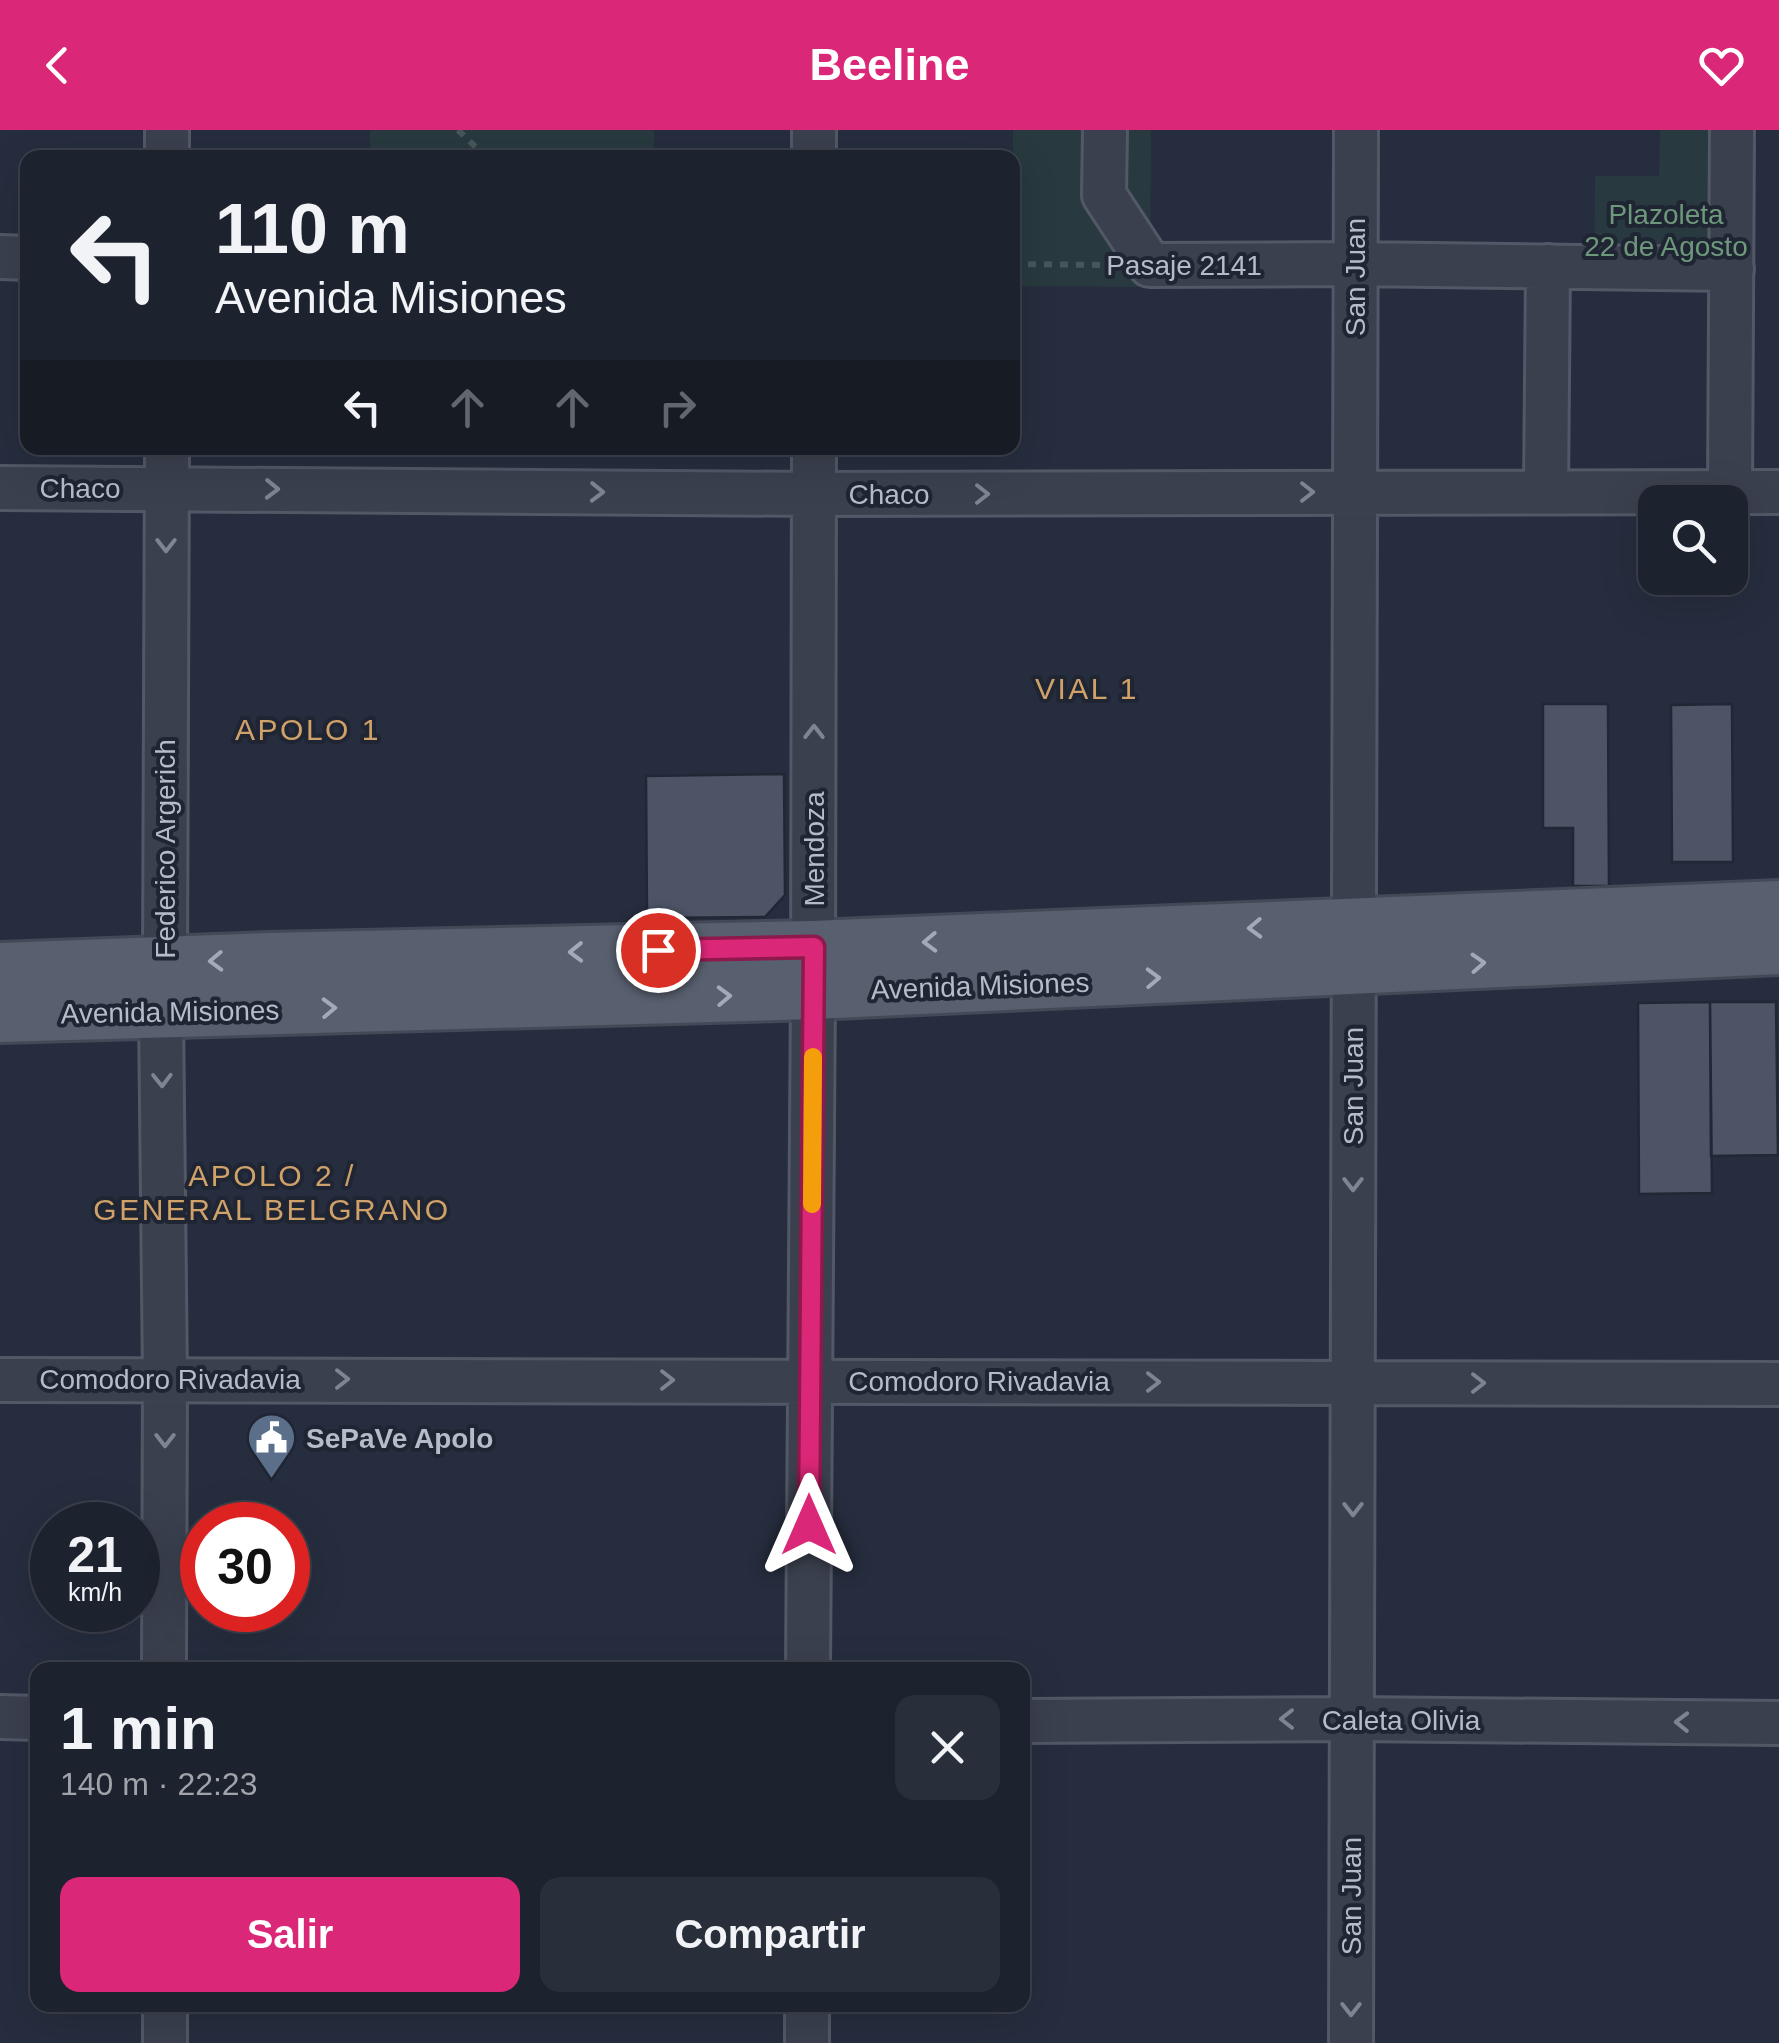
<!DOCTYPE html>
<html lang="es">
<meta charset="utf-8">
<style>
:root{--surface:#1c222e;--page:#292f3a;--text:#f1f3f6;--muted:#a0a4aa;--line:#3a3f4a;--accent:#db2777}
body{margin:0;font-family:Arial,sans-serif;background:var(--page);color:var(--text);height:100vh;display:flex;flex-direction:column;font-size:38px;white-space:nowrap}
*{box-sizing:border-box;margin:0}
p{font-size:32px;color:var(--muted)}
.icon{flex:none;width:55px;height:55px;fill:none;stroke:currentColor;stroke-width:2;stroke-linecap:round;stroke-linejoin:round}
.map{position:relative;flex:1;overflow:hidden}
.sheet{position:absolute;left:30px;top:1532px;width:1000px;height:350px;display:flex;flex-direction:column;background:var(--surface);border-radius:20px;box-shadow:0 10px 40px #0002,0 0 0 2px var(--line)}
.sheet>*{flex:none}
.hud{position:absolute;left:20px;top:20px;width:1000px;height:305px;border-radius:20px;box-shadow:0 10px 40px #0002,0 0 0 2px var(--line);background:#1c222e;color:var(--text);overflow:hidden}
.tools{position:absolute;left:1638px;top:355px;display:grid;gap:20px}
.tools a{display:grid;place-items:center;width:110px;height:110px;border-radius:20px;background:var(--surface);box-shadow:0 10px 40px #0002,0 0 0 2px var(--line);font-size:50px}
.speed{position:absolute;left:30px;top:1372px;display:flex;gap:20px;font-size:50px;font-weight:700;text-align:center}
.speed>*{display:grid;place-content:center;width:130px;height:130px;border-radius:50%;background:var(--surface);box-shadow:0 10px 40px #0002,0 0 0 2px var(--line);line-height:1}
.speed small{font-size:25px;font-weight:400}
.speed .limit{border:15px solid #d22;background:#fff;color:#111}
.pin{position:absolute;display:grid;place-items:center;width:85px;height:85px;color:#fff;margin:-42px;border:5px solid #fff;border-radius:50%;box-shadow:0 2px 10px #0007}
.me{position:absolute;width:110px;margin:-55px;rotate:0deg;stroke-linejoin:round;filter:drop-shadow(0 0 8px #0008)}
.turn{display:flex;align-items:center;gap:35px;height:210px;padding:0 30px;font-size:45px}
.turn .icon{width:130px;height:130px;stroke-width:2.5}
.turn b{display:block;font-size:70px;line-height:85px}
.lanes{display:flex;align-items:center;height:95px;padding:0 30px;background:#0003;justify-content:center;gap:50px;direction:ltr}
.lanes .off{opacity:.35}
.round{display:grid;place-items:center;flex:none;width:105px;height:105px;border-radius:20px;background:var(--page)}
.overview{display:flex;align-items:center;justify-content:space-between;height:170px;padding:0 30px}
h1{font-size:60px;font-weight:600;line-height:75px}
.primary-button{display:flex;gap:20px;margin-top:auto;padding:20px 30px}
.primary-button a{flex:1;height:115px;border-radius:20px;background:var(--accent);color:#fff;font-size:40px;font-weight:600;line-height:115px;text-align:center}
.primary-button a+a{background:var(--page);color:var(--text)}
header{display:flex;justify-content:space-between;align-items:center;height:130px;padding:0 30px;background:var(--accent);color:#fff;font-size:45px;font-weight:600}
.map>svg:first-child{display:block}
.green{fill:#283a3f}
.building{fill:#4c5466;stroke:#212735;stroke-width:2.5}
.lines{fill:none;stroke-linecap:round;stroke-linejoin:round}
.minor-casing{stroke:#525866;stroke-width:48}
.major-casing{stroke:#434957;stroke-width:58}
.path{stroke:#46575c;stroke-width:6;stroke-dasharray:8 8;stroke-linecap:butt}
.minor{stroke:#3a404e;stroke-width:42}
.major{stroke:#585f6e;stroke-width:52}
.oneway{stroke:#7e8492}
.oneway2{stroke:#a3a9b7}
.route-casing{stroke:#8e194d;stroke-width:25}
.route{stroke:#db2777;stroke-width:18}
.slow{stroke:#f59e0b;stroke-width:18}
.labels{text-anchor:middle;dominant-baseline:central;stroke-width:8;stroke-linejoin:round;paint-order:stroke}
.park-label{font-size:28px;fill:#6e987c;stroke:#1f2533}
.street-label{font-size:28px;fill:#b6bbc9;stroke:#1f2533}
.poi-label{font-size:28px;font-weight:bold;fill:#b6bbc9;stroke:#1f2533;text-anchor:start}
.neighbourhood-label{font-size:30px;letter-spacing:2.5px;fill:#d0a169;stroke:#1f2533}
</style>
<header><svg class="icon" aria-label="back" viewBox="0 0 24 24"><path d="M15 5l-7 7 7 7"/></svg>Beeline<svg class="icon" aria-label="heart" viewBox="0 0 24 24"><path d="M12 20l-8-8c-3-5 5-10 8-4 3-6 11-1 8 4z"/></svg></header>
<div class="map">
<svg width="1779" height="1913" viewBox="0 0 1779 1913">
<rect width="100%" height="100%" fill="#262d3e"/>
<path class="green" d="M 370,0 L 654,0 L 654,21 L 612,21 L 611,28 L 370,27 Z
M 1013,0 L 1151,0 L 1150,157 L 1013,156 Z
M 1660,0 L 1721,0 L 1720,155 L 1594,153 L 1595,46 L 1659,46 Z"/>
<path class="building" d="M 1543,574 L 1608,574 L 1609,756 L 1573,756 L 1573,698 L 1543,698 Z
M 1732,574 L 1733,732 L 1672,732 L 1671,575 Z
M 784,644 L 785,765 L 765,787 L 647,788 L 646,646 Z
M 1710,872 L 1776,872 L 1778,1025 L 1711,1026 Z
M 1710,872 L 1712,1063 L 1639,1064 L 1638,873 Z"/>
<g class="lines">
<defs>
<path id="minor" d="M 814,0 L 814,28
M 1105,0 L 1104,65 L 1150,135 L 1355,134 L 1732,139
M 167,28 L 167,0
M 0,127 L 28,128
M 0,358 L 814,364 L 1779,362
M 1546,362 L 1548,136
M 1730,362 L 1732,0
M 0,1250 L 1779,1254
M 164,1540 L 165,1249 L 161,883 L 165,833 L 167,318
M 808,1540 L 813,863 L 814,318
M 0,1587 L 38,1588
M 1022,1591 L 1352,1589 L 1779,1593
M 165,1875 L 165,1913
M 807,1913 L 807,1875
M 1351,1913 L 1356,0"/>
<path id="major" d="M 0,839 L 270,829 L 813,817 L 1779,777
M 0,886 L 813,863 L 1779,818"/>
</defs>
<use href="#minor" class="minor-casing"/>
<use href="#major" class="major-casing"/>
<path class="path" d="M 458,0 L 487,28
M 1012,134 L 1104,135"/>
<use href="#minor" class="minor"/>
<use href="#major" class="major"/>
</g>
<defs><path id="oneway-chevron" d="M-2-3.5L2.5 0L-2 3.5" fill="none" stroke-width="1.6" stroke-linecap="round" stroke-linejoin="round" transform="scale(2.5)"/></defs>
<g class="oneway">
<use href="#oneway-chevron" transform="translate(272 359) rotate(1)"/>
<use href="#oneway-chevron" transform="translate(597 362) rotate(1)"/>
<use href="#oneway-chevron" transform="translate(1307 362)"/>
<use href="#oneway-chevron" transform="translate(982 364)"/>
<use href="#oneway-chevron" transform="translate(166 415) rotate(90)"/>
<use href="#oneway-chevron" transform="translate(814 602) rotate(-90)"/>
<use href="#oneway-chevron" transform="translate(162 950) rotate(89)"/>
<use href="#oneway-chevron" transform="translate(1353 1054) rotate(90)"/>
<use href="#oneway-chevron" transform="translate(342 1249)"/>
<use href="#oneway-chevron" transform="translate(667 1250)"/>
<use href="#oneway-chevron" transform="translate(1153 1252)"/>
<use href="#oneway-chevron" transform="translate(1478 1253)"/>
<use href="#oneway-chevron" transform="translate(165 1310) rotate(90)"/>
<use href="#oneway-chevron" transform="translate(1353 1379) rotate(90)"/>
<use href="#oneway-chevron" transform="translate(1287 1589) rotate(180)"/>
<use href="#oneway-chevron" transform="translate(1682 1592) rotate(-179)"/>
<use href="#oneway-chevron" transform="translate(1351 1879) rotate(90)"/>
</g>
<g class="oneway2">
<use href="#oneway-chevron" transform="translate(1255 798) rotate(178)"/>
<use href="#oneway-chevron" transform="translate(930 812) rotate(178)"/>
<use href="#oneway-chevron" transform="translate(576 822) rotate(179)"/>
<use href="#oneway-chevron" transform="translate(216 831) rotate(178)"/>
<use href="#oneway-chevron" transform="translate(1478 833) rotate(-3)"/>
<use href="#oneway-chevron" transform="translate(1153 848) rotate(-2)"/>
<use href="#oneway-chevron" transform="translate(724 866) rotate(-2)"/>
<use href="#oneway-chevron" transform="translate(329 878) rotate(-2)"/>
</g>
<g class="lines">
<defs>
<path id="route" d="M 658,820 L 814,817 L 809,1395"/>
</defs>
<use href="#route" class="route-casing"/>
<use href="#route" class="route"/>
<path class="slow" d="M 812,1074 L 813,927"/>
</g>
<defs>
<symbol id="civic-pin" viewBox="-11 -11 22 30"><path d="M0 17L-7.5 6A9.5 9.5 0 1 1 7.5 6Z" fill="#5c6f8a" stroke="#1f2533"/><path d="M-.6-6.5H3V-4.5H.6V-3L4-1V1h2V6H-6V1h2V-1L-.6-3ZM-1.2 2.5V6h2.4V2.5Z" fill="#fff"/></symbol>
</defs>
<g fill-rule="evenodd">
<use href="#civic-pin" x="244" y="1280" width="55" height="75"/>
</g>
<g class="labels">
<g class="park-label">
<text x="1666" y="84">Plazoleta<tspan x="1666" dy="32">22 de Agosto</tspan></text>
</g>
<g class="street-label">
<text x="1184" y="135">Pasaje 2141</text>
<text transform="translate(1355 147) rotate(-90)">San Juan</text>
<text x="80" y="358">Chaco</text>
<text x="889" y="364">Chaco</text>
<text transform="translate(165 719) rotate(-90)">Federico Argerich</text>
<text transform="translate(814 719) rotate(-90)">Mendoza</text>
<text transform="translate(980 856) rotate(-2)">Avenida Misiones</text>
<text transform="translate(170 882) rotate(-1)">Avenida Misiones</text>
<text transform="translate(1353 956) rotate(-90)">San Juan</text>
<text x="170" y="1249">Comodoro Rivadavia</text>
<text x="979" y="1251">Comodoro Rivadavia</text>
<text x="1401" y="1590">Caleta Olivia</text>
<text transform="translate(1351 1766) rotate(-90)">San Juan</text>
</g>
<g class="poi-label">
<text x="306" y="1308">SePaVe Apolo</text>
</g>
<g class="neighbourhood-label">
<text x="1087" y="558">VIAL 1</text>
<text x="308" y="599">APOLO 1</text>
<text x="272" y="1045">APOLO 2 /<tspan x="272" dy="34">GENERAL BELGRANO</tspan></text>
</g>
</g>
</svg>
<div class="tools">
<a><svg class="icon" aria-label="search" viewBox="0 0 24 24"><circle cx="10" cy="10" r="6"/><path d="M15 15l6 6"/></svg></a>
</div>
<div class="speed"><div>21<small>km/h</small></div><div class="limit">30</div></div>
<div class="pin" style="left:658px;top:820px;background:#d93025"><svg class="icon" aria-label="arrive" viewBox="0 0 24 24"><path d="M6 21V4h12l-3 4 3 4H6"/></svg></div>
<svg class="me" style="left:809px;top:1395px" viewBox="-20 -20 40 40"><path d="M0-17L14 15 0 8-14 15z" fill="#db2777" stroke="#fff" stroke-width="4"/></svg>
<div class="hud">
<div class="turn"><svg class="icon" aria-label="left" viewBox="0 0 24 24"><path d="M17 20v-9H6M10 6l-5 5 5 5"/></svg><div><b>110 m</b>Avenida Misiones</div></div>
<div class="lanes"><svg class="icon" aria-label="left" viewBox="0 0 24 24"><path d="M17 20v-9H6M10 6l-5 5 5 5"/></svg><svg class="icon off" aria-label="ahead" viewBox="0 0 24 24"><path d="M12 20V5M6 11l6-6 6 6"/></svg><svg class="icon off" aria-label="ahead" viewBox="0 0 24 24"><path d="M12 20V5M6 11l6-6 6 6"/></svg><svg class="icon off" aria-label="right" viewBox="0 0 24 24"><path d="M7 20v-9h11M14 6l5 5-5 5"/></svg></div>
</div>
<section class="sheet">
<div class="overview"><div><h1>1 min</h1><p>140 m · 22:23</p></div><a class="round"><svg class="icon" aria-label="close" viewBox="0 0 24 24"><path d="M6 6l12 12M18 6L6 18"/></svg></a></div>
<div class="primary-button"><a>Salir</a><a>Compartir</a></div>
</section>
</div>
